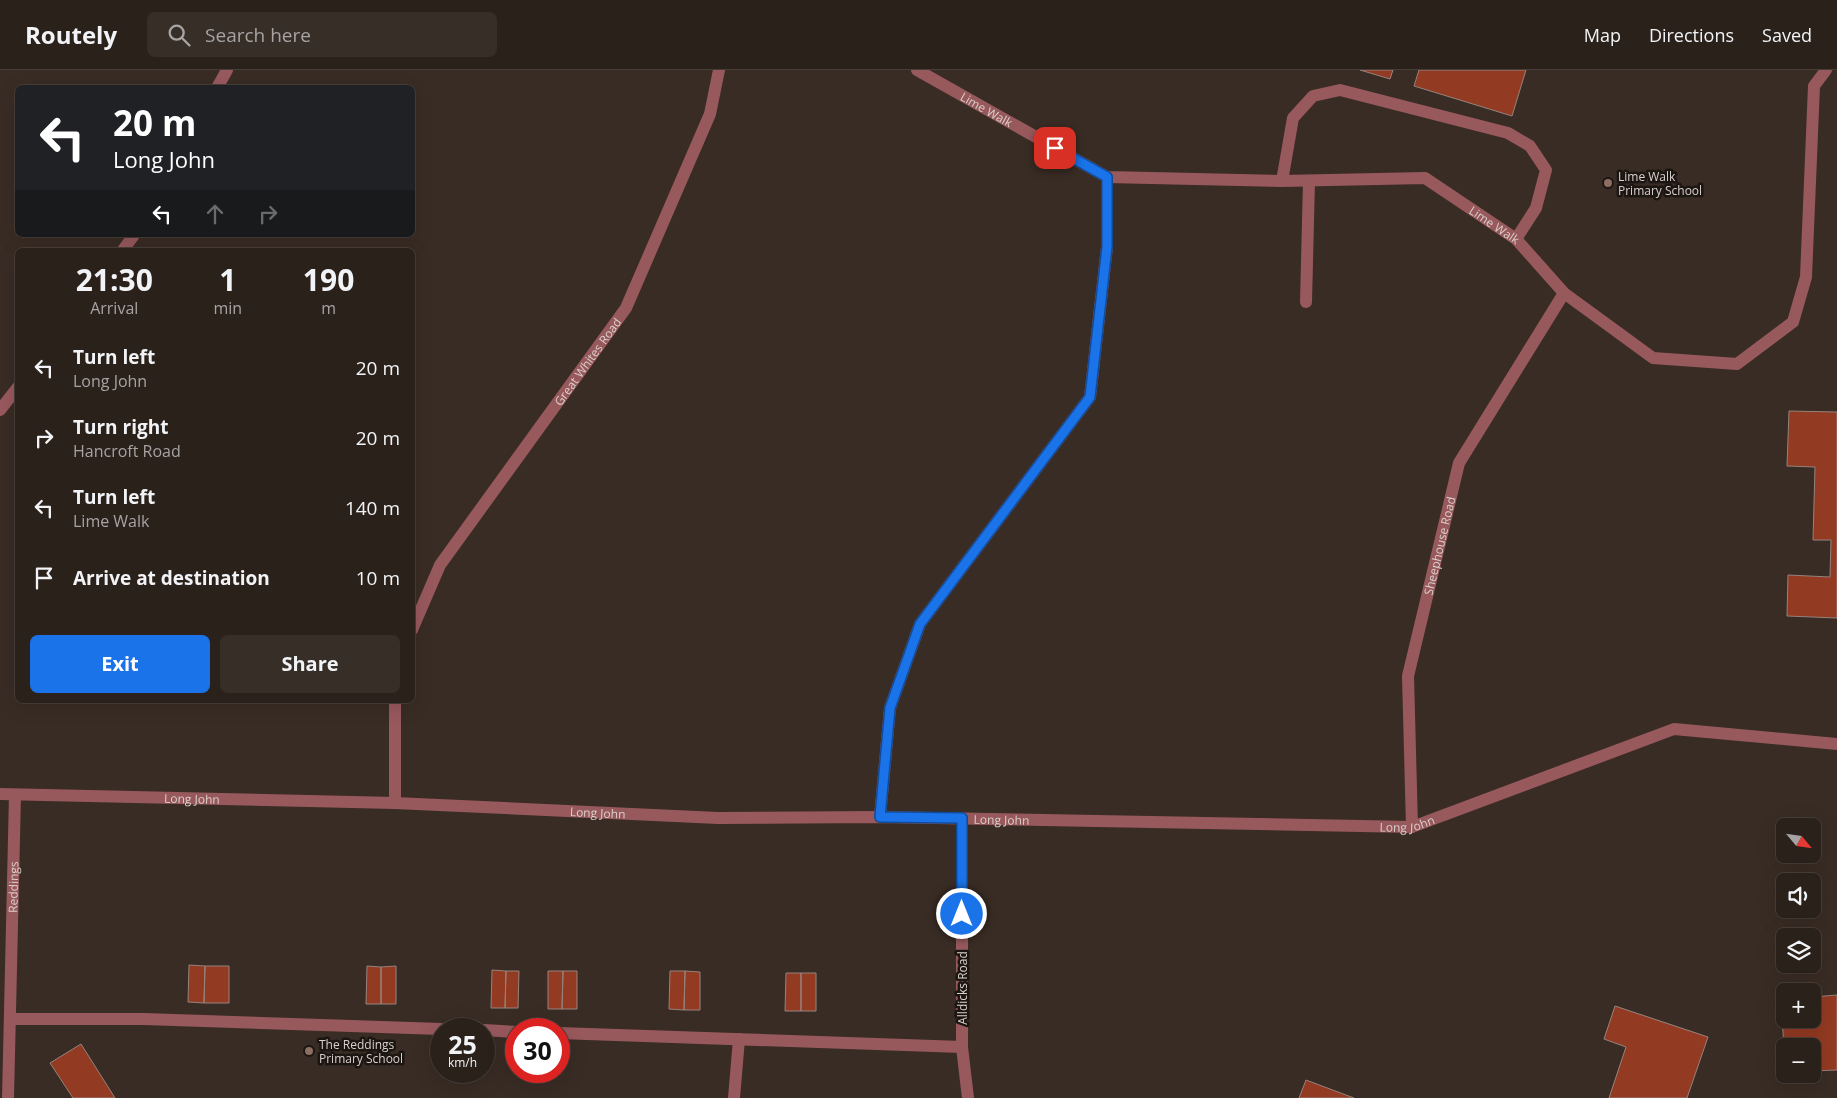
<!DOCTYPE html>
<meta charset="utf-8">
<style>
:root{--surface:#2b211b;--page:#372e28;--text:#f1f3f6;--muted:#a6a3a3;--line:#473e3a;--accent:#1a73e8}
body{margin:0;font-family:"Open Sans",sans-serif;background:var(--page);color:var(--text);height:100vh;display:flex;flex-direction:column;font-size:19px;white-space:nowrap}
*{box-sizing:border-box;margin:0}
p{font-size:16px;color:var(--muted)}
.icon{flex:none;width:28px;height:28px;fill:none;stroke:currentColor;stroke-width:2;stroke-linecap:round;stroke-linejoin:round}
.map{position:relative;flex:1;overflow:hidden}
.panel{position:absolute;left:15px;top:178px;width:400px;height:455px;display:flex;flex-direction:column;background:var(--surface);border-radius:8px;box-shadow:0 5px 20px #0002,0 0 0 1px var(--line)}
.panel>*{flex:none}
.banner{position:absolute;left:15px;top:15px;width:400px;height:152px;border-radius:8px;box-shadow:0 5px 20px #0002,0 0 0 1px var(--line);background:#202124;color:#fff;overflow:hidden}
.needle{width:32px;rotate:119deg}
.controls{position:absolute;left:1776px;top:748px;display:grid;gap:10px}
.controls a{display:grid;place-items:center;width:45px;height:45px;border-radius:8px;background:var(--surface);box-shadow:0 5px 20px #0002,0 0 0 1px var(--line);font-size:25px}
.speed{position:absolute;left:430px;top:948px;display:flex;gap:10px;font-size:25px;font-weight:700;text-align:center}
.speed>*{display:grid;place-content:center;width:65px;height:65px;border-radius:50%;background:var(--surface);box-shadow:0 5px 20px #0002,0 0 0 1px var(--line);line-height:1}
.speed small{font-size:12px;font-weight:400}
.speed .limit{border:8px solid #d22;background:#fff;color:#111}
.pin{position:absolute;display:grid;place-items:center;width:42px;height:42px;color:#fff;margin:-21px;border-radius:10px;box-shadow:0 2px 8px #0006}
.me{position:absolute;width:55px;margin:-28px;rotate:0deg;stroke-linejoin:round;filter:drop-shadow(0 0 4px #0008)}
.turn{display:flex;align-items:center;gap:18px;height:105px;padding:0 15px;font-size:22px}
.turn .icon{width:65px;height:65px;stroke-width:2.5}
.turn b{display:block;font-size:35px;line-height:42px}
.lanes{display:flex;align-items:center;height:48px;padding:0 15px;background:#0003;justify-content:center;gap:25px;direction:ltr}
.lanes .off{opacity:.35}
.eta{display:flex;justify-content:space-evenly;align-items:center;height:85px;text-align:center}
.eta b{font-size:30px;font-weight:700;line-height:35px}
.primary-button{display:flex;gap:10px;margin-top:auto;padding:10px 15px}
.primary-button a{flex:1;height:58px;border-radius:8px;background:var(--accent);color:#fff;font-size:20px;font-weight:700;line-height:58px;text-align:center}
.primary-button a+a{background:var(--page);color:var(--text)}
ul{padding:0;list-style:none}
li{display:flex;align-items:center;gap:15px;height:70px;padding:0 15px}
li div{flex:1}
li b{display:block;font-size:19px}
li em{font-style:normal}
header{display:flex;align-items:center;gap:30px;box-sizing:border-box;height:70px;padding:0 25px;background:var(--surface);border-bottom:1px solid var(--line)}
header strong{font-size:24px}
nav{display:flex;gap:28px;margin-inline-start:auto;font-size:18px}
.search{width:350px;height:45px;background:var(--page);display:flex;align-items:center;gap:12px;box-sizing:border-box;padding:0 18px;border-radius:8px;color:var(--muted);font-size:19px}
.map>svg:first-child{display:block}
.building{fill:#933a22;stroke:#96837e}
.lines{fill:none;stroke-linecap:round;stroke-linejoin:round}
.minor{stroke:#98595d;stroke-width:12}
.route-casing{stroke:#114b97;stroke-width:12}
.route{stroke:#1a73e8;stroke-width:9}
.education-dot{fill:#8d6e63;stroke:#1c1612;stroke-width:2}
.labels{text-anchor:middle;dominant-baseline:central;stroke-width:5;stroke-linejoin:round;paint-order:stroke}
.street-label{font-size:12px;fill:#d9d0cb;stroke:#1c1612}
.poi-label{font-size:12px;fill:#d9d0cb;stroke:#1c1612;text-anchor:start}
</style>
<header>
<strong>Routely</strong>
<div class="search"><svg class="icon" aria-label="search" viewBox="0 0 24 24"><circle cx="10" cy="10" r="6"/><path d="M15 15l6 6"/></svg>Search here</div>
<nav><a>Map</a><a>Directions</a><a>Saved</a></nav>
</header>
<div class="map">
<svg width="1837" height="1028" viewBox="0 0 1837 1028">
<rect width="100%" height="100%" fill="#392c24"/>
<path class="building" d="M 1360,0 L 1393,0 L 1390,9 Z
M 1419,0 L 1526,0 L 1512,46 L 1414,16 Z
M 1789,341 L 1837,342 L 1837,548 L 1787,546 L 1788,505 L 1830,507 L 1831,470 L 1813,470 L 1815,397 L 1787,396 Z
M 189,895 L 205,896 L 204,933 L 188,932 Z
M 205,896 L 229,896 L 229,933 L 204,933 Z
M 367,896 L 381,897 L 381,934 L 366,934 Z
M 396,896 L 396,934 L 381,934 L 381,897 Z
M 492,900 L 506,901 L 505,938 L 491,938 Z
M 506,901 L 519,901 L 518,938 L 505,938 Z
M 548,901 L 563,901 L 562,939 L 548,939 Z
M 563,901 L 577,901 L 577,939 L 562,939 Z
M 670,901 L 685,901 L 684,940 L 669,939 Z
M 685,901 L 700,902 L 700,940 L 684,940 Z
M 786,903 L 801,903 L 801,941 L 785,941 Z
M 801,903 L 816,903 L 816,941 L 801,941 Z
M 1837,925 L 1837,1000 L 1812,1001 L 1812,976 L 1785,976 L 1785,996 L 1781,929 L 1785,929 L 1785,949 L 1812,949 L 1812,927 Z
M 1615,936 L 1708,967 L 1687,1028 L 1609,1028 L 1626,977 L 1604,969 Z
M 81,974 L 115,1028 L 73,1028 L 50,993 Z
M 1306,1010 L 1354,1028 L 1299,1028 Z"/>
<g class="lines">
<g class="minor">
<path id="s1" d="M 917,0 L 1107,107 L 1282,111 L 1425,108 L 1516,169 L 1564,223 L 1653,288 L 1737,294 L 1793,252 L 1806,207 L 1814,16 L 1826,0"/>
<path d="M 217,18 L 227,0"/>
<path d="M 1282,111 L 1293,48 L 1313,26 L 1340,20 L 1508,63 L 1530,76 L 1546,100 L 1536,138 L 1516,169"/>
<path d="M 123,180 L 134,165"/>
<path d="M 1306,232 L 1309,111"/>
<path d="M 0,340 L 18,317"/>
<path id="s2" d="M 412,560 L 440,495 L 626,238 L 710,44 L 719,0"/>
<path d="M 395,630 L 395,733"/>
<path id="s3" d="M 0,724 L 395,733 L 718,748 L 880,747 L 1412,757 L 1674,659 L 1837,674"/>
<path d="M 880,747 L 890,638 L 920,554 L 1090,327 L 1107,177 L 1107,107"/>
<path d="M 962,749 L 962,977 L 968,1028"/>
<path id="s4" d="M 1412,757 L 1408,606 L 1459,393 L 1564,223"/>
<path d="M 11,949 L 144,949 L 441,959"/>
<path d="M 484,960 L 516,962"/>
<path d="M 559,963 L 962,977"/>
<path id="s5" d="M 8,1028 L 15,725"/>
<path d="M 734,1028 L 739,969"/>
</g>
</g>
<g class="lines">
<defs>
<path id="route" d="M 962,844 L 962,748 L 880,747 L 890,638 L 920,554 L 1090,327 L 1107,177 L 1107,107 L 1055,78"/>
</defs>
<use href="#route" class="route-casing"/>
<use href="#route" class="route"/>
</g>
<g class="education-dot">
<circle cx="1608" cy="113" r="5"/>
<circle cx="309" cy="981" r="5"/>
</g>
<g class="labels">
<g class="street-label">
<text stroke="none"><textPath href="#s1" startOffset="80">Lime Walk</textPath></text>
<text stroke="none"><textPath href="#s1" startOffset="620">Lime Walk</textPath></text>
<text stroke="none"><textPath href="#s2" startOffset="322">Great Whites Road</textPath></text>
<text stroke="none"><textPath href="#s4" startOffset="285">Sheephouse Road</textPath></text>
<text stroke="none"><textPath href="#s3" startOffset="192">Long John</textPath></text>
<text stroke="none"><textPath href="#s3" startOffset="598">Long John</textPath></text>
<text stroke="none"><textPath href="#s3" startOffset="1002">Long John</textPath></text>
<text stroke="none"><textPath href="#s3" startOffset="1408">Long John</textPath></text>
<text stroke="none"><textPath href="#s5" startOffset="211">Reddings</textPath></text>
<text transform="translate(962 918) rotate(-90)">Alldicks Road</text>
</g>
<g class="poi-label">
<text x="1618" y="106">Lime Walk<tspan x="1618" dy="14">Primary School</tspan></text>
<text x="319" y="974">The Reddings<tspan x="319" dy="14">Primary School</tspan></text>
</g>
</g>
</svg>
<div class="controls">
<a><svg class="needle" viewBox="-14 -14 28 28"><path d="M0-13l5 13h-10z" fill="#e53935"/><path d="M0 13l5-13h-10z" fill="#a6a3a3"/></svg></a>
<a><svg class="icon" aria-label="sound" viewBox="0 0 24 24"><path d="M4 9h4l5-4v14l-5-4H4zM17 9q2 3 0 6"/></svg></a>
<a><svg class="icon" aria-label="layers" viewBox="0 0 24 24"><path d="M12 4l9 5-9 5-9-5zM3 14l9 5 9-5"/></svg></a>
<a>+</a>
<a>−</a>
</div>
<div class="speed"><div>25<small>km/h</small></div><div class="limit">30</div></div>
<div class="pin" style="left:1055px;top:78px;background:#d93025"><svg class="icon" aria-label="arrive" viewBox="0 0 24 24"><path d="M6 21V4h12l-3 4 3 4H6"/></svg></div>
<svg class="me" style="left:962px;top:844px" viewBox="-20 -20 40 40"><circle r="17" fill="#1a73e8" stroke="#fff" stroke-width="3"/><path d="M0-11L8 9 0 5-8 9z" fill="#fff"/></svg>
<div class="banner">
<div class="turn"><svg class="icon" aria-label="left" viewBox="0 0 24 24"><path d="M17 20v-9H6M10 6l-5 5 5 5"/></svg><div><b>20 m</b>Long John</div></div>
<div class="lanes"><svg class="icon" aria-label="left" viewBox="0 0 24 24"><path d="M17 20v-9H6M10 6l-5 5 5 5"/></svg><svg class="icon off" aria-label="ahead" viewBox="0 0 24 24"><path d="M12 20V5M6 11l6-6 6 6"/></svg><svg class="icon off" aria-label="right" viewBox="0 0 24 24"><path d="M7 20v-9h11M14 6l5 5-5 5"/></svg></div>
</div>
<section class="panel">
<div class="eta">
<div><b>21:30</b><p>Arrival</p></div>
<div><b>1</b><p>min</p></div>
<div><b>190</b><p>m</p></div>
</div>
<ul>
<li><svg class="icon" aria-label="left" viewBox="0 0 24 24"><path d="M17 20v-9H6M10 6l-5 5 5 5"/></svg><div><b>Turn left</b><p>Long John</p></div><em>20 m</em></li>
<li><svg class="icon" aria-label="right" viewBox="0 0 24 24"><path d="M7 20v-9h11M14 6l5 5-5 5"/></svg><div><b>Turn right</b><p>Hancroft Road</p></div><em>20 m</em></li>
<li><svg class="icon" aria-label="left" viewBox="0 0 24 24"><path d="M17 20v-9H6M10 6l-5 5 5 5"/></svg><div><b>Turn left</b><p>Lime Walk</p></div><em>140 m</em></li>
<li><svg class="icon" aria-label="arrive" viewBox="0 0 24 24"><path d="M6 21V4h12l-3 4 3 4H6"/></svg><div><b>Arrive at destination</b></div><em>10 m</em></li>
</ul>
<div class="primary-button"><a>Exit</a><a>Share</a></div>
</section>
</div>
